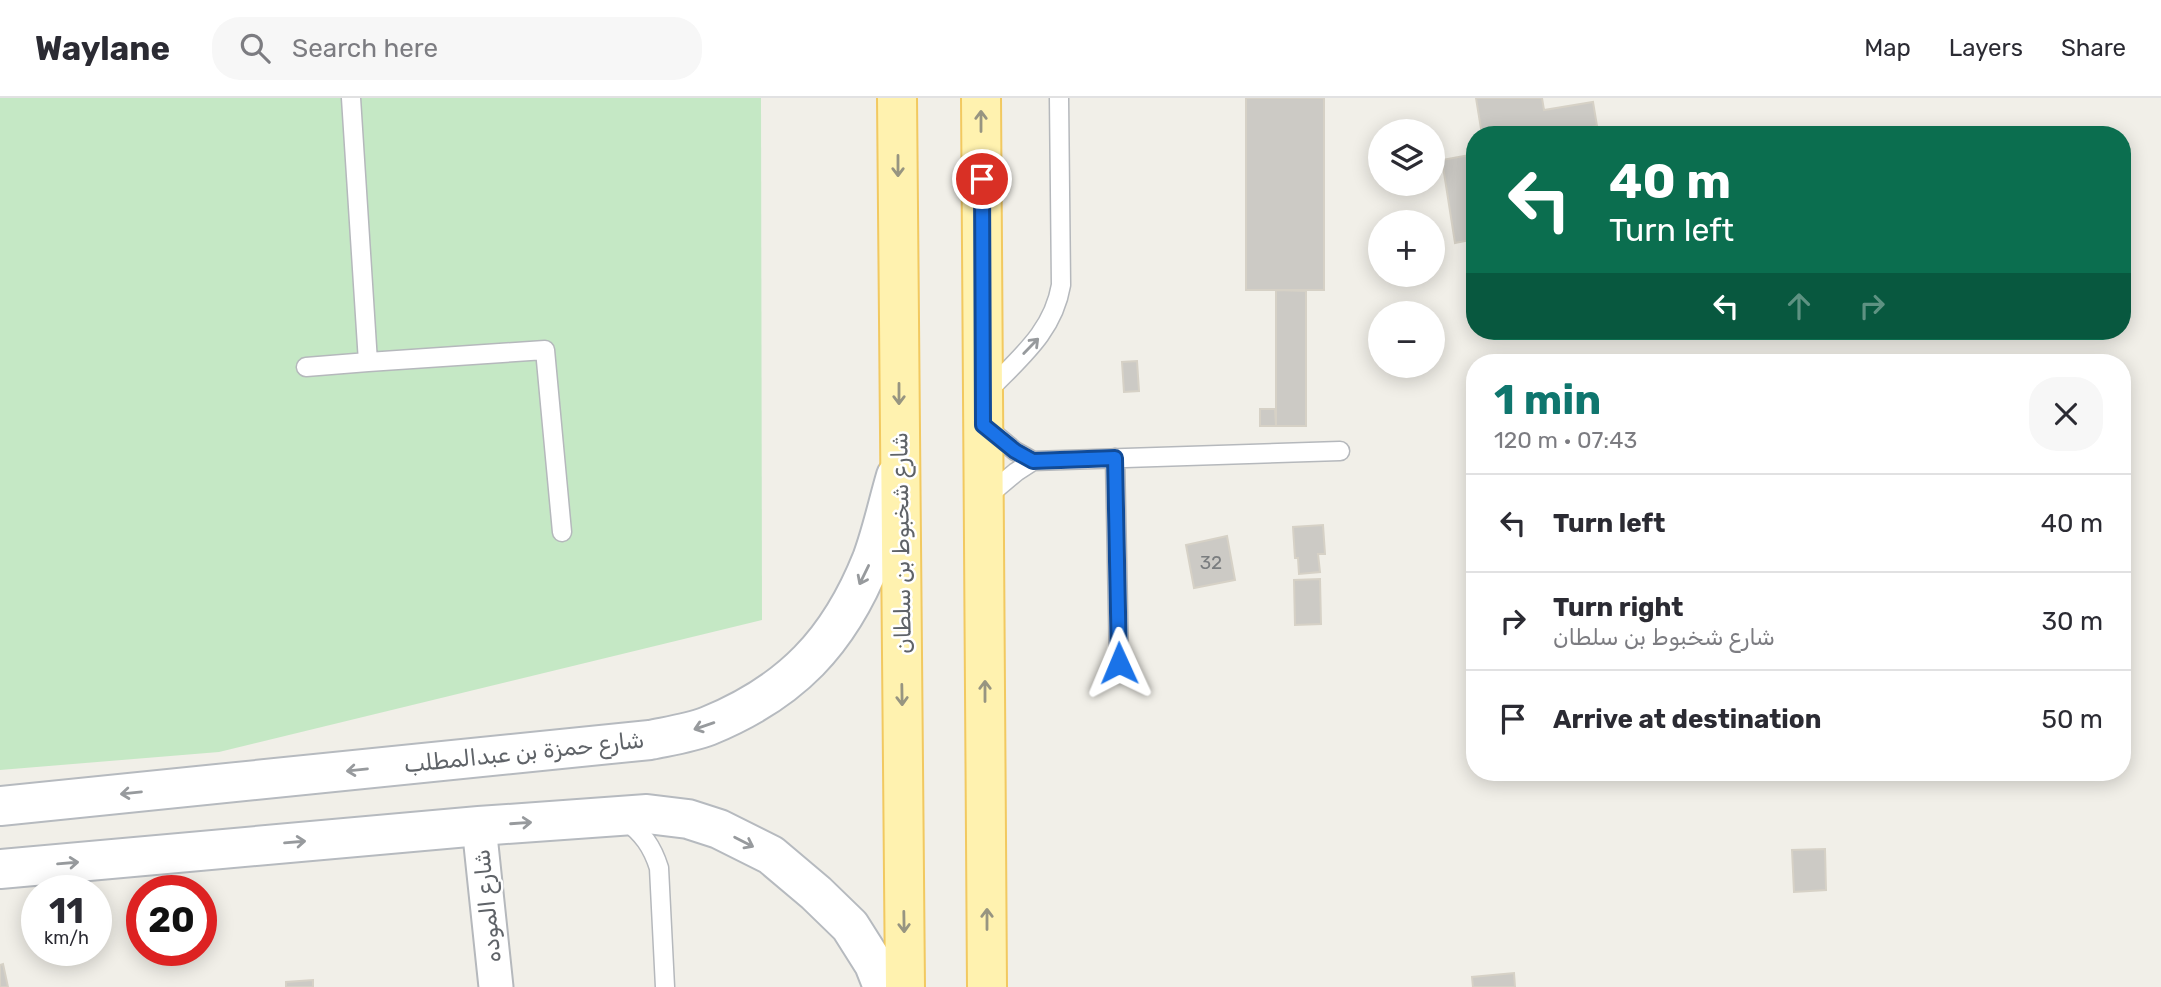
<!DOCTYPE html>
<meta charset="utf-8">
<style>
:root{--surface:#fff;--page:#f7f7f7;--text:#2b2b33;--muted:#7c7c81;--line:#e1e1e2;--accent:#0f766e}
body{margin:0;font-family:Rubik,Vazirmatn,sans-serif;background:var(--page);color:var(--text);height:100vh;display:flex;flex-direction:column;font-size:26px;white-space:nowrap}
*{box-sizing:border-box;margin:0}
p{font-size:23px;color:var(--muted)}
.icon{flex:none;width:38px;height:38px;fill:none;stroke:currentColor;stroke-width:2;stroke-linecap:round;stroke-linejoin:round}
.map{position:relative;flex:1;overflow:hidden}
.sheet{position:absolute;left:1466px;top:256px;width:665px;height:427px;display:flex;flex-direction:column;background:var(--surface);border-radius:28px;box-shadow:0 4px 18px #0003}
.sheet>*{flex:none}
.top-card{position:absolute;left:1466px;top:28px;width:665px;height:214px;border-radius:28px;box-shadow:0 4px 18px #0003;background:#0b6e4f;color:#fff;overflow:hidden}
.tools{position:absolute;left:1368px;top:21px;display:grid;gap:14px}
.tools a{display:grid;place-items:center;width:77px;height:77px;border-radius:50%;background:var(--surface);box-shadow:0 4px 18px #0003;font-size:35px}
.speed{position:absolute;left:21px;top:777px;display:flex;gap:14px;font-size:35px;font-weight:700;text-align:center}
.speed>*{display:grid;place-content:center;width:91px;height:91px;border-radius:50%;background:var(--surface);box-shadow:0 4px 18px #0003;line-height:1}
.speed small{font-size:18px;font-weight:400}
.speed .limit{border:10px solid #d22;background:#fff;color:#111}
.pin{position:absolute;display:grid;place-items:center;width:60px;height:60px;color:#fff;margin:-30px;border:4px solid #fff;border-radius:50%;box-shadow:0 2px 7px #0007}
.me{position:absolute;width:77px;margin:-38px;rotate:359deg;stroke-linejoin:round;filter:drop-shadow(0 0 5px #0008)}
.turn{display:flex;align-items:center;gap:24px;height:147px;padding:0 28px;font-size:32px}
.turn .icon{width:91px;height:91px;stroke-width:2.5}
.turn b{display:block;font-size:49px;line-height:60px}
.lanes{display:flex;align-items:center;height:66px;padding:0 28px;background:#0003;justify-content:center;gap:35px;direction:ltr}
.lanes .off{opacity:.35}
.round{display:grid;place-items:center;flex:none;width:74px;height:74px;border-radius:28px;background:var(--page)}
.summary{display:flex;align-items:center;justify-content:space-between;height:119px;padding:0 28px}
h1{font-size:42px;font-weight:700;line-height:52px;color:var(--accent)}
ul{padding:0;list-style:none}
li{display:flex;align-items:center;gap:21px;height:98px;padding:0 28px;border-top:2px solid var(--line)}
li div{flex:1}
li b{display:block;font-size:26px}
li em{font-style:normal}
header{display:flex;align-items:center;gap:42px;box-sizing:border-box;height:98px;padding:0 35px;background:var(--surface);border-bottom:2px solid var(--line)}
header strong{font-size:33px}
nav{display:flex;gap:38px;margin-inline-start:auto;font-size:24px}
.search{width:490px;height:63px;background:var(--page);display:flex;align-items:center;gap:18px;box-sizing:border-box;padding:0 24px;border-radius:28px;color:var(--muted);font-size:26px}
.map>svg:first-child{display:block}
.green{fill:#c5e8c5}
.building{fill:#cccac5;stroke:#d6d1c6;stroke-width:2}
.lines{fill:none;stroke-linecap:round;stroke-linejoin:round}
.lane-casing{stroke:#b5b8bc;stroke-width:21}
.street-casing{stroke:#b5b8bc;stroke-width:37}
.secondary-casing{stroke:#b6babf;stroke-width:42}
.primary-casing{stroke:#f2c960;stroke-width:42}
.lane{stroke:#fff;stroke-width:18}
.street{stroke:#fff;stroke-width:33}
.secondary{stroke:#fff;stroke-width:38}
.primary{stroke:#fff2af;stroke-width:38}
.oneway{stroke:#979581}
.oneway2{stroke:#979a9d}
.route-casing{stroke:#114b97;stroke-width:18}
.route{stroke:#1a73e8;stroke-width:12}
.labels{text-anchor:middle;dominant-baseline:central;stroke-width:5;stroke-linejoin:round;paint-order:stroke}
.number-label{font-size:19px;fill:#7a7d7f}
.street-label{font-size:23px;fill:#5f6368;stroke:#fff}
</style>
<header>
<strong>Waylane</strong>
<div class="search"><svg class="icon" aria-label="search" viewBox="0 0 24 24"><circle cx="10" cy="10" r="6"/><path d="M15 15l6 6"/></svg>Search here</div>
<nav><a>Map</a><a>Layers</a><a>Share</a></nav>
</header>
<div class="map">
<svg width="2161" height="889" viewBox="0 0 2161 889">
<rect width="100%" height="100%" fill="#f1efe8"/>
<path class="green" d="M 0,0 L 761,0 L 762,522 L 219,654 L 0,672 Z"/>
<path class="building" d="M 1246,0 L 1324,0 L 1324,192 L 1246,192 Z
M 1476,0 L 1542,0 L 1544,12 L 1593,4 L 1597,28 L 1574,32 L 1574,37 L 1482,37 Z
M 1475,56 L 1475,141 L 1455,145 L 1442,62 Z
M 1276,192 L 1306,193 L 1306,328 L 1276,328 Z
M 1137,263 L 1139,293 L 1124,294 L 1122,264 Z
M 1260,311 L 1275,311 L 1276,328 L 1260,328 Z
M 1323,427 L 1325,456 L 1318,456 L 1320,474 L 1299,476 L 1298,460 L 1295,460 L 1293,429 Z
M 1227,438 L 1235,482 L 1194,490 L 1186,447 Z
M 1320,481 L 1321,526 L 1295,527 L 1294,482 Z
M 1825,751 L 1826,792 L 1794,794 L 1792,752 Z
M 3,866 L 8,889 L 0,889 L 0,867 Z
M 1514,875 L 1515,889 L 1473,889 L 1472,879 Z
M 313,882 L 313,889 L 286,889 L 286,884 Z"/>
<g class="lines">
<defs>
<path id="lane" d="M 368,264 L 545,252 L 562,434
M 306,269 L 368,264 L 351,0
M 986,295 C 1018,261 1053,235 1061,187 L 1059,0
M 985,328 L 1015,353 L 1033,363
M 1115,360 L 1119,565
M 985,400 L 1016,374 L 1033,363 L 1340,353
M 625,722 C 643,736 652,748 659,770 L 665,889"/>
<path id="street" d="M 479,728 L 496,889"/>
<path id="secondary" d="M 0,708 L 650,642 C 669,638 690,635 708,628 C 791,594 839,544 872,461 C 882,434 888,405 896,378
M 0,771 L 479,728 L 647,716 L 688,721 L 719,731 L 771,757 L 816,795 L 850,828 L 874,866 L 883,889"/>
<path id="primary" d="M 897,0 L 905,889
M 981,0 L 987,889"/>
</defs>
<use href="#lane" class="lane-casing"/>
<use href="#street" class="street-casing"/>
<use href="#secondary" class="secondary-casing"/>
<use href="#primary" class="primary-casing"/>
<use href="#lane" class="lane"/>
<use href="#street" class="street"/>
<use href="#secondary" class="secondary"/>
<use href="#primary" class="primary"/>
</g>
<defs><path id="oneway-shaft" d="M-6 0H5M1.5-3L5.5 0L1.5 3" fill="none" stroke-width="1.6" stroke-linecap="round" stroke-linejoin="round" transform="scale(1.75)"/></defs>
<g class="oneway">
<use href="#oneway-shaft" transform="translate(981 23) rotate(-90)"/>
<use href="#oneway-shaft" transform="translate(898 68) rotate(90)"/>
<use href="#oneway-shaft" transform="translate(899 296) rotate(90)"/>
<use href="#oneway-shaft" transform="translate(985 593) rotate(-90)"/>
<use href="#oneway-shaft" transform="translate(902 597) rotate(89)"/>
<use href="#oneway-shaft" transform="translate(987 821) rotate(-90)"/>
<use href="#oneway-shaft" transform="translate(904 824) rotate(89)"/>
</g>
<g class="oneway2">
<use href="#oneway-shaft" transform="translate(1031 248) rotate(-46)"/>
<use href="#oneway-shaft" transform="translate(864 477) rotate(116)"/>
<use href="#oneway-shaft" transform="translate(704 628) rotate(161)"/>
<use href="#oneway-shaft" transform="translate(357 672) rotate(174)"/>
<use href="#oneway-shaft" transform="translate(131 695) rotate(174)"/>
<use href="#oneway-shaft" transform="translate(521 725) rotate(-4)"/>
<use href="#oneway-shaft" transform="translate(295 744) rotate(-5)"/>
<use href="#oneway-shaft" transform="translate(744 744) rotate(27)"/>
<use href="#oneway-shaft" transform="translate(68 765) rotate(-5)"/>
</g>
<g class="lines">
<defs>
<path id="route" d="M 982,81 L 983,327 L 1015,353 L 1033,363 L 1115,360 L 1119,565"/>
</defs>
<use href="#route" class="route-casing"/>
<use href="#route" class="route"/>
</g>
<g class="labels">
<g class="number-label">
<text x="1211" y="464">32</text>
</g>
<g class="street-label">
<text transform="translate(901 445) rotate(-91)">شارع شخبوط بن سلطان</text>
<text transform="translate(524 654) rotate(-6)">شارع حمزة بن عبدالمطلب</text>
<text transform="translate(487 808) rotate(-96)">شارع الموده</text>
</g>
</g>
</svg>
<div class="tools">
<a><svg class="icon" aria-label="layers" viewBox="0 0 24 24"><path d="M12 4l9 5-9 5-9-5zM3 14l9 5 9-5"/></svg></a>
<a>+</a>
<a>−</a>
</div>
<div class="speed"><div>11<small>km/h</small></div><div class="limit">20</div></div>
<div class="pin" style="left:982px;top:81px;background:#d93025"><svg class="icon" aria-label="arrive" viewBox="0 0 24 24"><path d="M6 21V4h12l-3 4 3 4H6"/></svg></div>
<svg class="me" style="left:1119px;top:565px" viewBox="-20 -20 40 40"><path d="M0-17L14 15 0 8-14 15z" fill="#1a73e8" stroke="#fff" stroke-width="4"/></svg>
<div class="top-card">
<div class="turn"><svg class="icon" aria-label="left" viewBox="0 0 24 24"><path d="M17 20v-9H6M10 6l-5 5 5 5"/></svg><div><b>40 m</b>Turn left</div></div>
<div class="lanes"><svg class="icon" aria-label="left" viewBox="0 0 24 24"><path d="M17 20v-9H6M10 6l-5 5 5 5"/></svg><svg class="icon off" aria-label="ahead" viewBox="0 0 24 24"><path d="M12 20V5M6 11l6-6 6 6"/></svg><svg class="icon off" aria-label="right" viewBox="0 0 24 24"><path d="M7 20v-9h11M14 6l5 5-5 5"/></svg></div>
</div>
<section class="sheet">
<div class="summary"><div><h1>1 min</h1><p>120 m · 07:43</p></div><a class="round"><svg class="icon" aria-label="close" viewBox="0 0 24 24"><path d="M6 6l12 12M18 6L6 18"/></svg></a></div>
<ul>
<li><svg class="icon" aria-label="left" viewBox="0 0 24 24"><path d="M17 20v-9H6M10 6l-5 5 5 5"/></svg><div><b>Turn left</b></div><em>40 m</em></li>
<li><svg class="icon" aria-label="right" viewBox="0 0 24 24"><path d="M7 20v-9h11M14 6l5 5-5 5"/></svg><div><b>Turn right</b><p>شارع شخبوط بن سلطان</p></div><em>30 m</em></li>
<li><svg class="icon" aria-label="arrive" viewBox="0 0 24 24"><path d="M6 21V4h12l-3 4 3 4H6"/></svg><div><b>Arrive at destination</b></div><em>50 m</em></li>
</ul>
</section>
</div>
